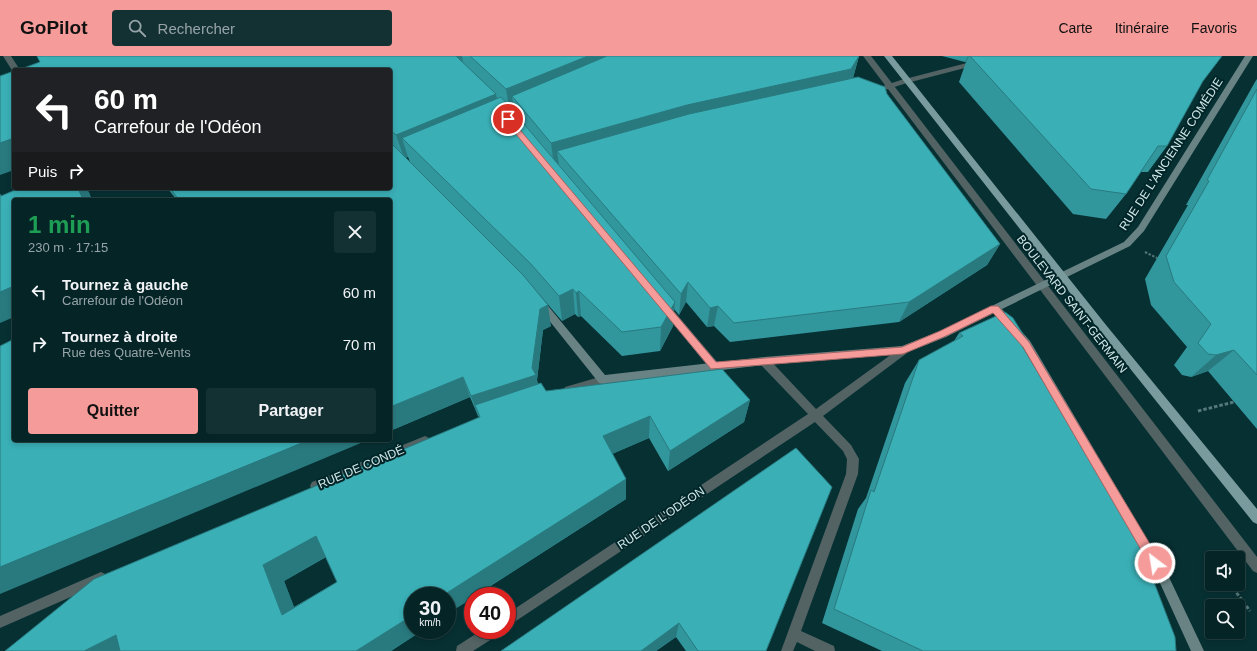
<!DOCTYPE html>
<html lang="fr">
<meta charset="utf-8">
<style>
:root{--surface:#052426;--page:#133032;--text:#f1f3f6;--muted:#97a4a7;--line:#264143;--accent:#f59b99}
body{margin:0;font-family:Arial,sans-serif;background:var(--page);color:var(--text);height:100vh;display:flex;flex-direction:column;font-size:15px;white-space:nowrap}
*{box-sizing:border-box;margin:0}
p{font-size:13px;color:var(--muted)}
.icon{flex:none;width:22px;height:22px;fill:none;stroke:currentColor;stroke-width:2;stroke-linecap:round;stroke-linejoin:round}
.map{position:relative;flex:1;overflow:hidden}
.drawer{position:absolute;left:12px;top:142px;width:380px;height:244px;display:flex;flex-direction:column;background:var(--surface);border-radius:4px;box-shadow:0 2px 6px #0003,0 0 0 1px var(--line)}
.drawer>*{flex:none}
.hud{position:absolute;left:12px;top:12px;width:380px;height:122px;border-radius:4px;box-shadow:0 2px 6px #0003,0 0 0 1px var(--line);background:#202124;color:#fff;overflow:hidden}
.fabs{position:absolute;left:1205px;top:495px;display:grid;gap:8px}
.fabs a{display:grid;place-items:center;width:40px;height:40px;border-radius:4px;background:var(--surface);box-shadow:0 2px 6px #0003,0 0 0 1px var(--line);font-size:20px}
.speed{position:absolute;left:404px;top:531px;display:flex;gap:8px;font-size:20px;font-weight:700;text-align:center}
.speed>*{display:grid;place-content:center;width:52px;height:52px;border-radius:50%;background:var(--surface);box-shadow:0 2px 6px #0003,0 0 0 1px var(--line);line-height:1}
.speed small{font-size:10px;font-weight:400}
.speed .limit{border:6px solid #d22;background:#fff;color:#111}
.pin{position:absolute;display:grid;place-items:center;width:34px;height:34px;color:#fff;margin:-17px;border:2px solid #fff;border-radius:50%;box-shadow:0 1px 4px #0007}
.me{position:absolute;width:44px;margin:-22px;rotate:329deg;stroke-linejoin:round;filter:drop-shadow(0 0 3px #0008)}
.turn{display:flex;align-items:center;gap:14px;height:84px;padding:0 16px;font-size:18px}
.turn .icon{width:52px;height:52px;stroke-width:2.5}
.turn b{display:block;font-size:28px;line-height:34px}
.then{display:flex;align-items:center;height:38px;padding:0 16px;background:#0003;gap:8px;font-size:15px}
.round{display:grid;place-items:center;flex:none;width:42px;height:42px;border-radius:4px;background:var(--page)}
.summary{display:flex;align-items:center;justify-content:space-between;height:68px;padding:0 16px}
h1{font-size:24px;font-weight:700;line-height:30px;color:#1e9e55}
.cta{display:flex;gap:8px;margin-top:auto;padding:8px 16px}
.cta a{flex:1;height:46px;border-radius:4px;background:var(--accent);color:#111;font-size:16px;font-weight:700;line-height:46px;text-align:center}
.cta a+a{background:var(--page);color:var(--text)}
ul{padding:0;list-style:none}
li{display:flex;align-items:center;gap:12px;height:52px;padding:0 16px}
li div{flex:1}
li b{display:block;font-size:15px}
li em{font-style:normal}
header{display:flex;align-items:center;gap:24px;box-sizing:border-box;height:56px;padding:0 20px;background:var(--accent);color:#111}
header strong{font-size:19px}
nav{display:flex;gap:22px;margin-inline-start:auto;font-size:14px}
.search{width:280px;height:36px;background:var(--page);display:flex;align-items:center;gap:10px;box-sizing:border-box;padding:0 14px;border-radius:4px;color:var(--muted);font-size:15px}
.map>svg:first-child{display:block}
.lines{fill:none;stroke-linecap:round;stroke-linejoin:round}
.path-far1{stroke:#57787a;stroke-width:2;stroke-dasharray:2.5 1.5;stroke-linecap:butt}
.path{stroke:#57787a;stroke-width:3;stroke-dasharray:3.5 2;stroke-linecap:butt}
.lane{fill:#536364;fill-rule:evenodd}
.street{fill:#536364;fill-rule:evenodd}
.secondary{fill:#698384;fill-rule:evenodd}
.primary{fill:#7a9b9d;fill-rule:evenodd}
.wall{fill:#32969d;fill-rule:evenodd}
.shaded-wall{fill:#297a7f}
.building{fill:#3aafb6;stroke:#297a7f;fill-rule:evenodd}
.route{fill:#f59b99;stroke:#9f6563}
.labels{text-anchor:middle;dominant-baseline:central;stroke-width:4;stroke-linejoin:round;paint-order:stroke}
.street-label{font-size:12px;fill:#d3e8e9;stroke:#002629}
</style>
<header>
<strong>GoPilot</strong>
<div class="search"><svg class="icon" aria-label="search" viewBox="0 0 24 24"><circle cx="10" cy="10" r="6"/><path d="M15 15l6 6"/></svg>Rechercher</div>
<nav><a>Carte</a><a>Itinéraire</a><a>Favoris</a></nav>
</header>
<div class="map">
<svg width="1257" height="595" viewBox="0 0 1257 595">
<rect width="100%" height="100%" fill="#073033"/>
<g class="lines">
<path class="path-far1" d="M 1145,196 L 1157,202"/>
<path class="path" d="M 1198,355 L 1234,346
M 1230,528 L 1250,555"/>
<path class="lane" d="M 863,0 L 871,0 L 1257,501 L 1257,517 L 1253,515 Z"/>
<path class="street" d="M 3,0 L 11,0 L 20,14 L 14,14 L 13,16 Z
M 994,0 L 1005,0 L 988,6 L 907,27 L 875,37 L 872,37 L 868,35 L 901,24 Z
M 665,247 L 668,248 L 718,307 L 719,310 L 718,313 L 710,313 L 662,254 L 660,251 Z
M 903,290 L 907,291 L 908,294 L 907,297 L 823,360 L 851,389 L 859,403 L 858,418 L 801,575 L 834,590 L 835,595 L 815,595 L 797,586 L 793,595 L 781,595 L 846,418 L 847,403 L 843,395 L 815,366 L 507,571 L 507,558 L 808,358 L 760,308 L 759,305 L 760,302 L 768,302 L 816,353 Z
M 603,320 L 607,321 L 608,324 L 607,327 L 569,338 L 565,337 L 564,334 L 565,331 Z
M 425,380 L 429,382 L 430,385 L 429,388 L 320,434 L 316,435 L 312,434 L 310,430 L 312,426 Z
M 101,516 L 105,518 L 107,522 L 105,526 L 0,572 L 0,560 Z
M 482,574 L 499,574 L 498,579 L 473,595 L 456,595 L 457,590 Z"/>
<path class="secondary" d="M 1245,0 L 1253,0 L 1144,175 L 1130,190 L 1002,253 L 1030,285 L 1167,517 L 1204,595 L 1191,595 L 1159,525 L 1022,291 L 994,257 L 946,281 L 903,298 L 764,309 L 603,328 L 599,327 L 536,248 L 538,245 L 544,245 L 605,319 L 764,301 L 902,290 L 940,275 L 1124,186 L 1138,171 Z"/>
<path class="primary" d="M 884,0 L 892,0 L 1106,269 L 1257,453 L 1257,468 L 1253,466 L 1100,275 Z"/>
</g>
<path class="wall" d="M 37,0 L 859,0 L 853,22 L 887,38 L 1000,188 L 987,209 L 899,266 L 730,286 L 714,270 L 707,271 L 686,246 L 679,259 L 674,253 L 673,270 L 660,295 L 622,300 L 581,260 L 578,261 L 575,258 L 562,265 L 532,230 L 551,270 L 543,274 L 537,324 L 538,328 L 546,335 L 750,344 L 744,366 L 668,415 L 649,382 L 612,398 L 626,423 L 626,443 L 475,540 L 473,540 L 413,574 L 423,574 L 391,595 L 5,595 L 479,361 L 478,360 L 470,341 L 390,375 L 390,144 L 177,144 L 167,132 L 390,132 L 390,14 L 40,6 ZM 408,101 L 410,106 L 405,102 ZM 326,501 L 337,526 L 294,551 L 284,525 Z
M 942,0 L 1222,0 L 1202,26 L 1167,90 L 1148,116 L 1141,116 L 1126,138 L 1106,163 L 1073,158 L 959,26 L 966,6 L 965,6 Z
M 1257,23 L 1257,373 L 1208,315 L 1191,321 L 1182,319 L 1174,309 L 1187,291 L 1151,249 L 1145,223 L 1188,149 L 1186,149 L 1255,26 Z
M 959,277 L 1023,292 L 1176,595 L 882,595 L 822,567 L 858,453 L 866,442 L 905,327 L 919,304 L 954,285 Z
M 796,392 L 766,595 L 686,595 L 676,581 L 656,595 L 501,595 Z"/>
<path class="shaded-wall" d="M 456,0 L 462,0 L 463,7 L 458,9 Z
M 588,0 L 621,0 L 512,40 L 514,56 L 510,57 L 506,33 Z
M 859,0 L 853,22 L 557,95 L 559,109 L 554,110 L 551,87 Z
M 968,0 L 969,0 L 966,6 L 965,6 Z
M 496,38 L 501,61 L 402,82 L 408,101 L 404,102 L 396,79 Z
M 14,82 L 14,114 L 0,119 L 0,87 Z
M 78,132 L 85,132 L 89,136 L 92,144 L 83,144 Z
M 1000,188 L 987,209 L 899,266 L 909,246 Z
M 688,226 L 686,246 L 679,259 L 681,238 Z
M 14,230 L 14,261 L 0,267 L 0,236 Z
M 573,233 L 575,258 L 562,265 L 559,240 Z
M 579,235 L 581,260 L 578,261 L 576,237 Z
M 675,246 L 673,270 L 660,295 L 661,271 Z
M 548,249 L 551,270 L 543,274 L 537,324 L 540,339 L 475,349 L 478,360 L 471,340 L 540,253 Z
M 718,250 L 714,270 L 707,271 L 710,252 Z
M 1028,286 L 1010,309 L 1021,288 Z
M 1234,294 L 1208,315 L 1191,321 L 1216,299 Z
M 463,321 L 470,341 L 390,375 L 390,351 Z
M 750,344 L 744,366 L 668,415 L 670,395 Z
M 650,360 L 649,382 L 605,401 L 603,380 Z
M 309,384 L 368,384 L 0,538 L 0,511 Z
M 626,423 L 626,443 L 475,540 L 473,540 L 473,542 L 447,558 L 447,540 L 442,540 Z
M 316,480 L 333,497 L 284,525 L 302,572 L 282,559 L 263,509 Z
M 413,559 L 413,574 L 423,574 L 391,595 L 356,595 Z
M 679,567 L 676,581 L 656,595 L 641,595 Z
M 116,579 L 140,595 L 84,595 Z"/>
<path class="building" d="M 37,0 L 456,0 L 496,38 L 396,79 L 390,74 L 390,14 L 18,14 L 40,6 Z
M 470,0 L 588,0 L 506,33 Z
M 607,0 L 859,0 L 851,13 L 687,49 L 551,87 L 512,40 Z
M 970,0 L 1222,0 L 1203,25 L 1167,90 L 1158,90 L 1126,138 L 1091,133 Z
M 14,15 L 14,82 L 0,87 L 0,20 Z
M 858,21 L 885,31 L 887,38 L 1000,188 L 909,246 L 734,267 L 718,250 L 710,252 L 688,226 L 681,238 L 557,95 L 689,58 Z
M 1257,33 L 1257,319 L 1234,294 L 1216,299 L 1208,298 L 1198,287 L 1211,268 L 1174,226 L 1166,200 L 1209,125 L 1207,124 Z
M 501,41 L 675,246 L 661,271 L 622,276 L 579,235 L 576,237 L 573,233 L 559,240 L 531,208 L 402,82 Z
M 393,89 L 523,219 L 548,249 L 540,253 L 532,312 L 536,319 L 471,340 L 463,321 L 390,351 L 390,144 L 179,144 L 170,132 L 390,132 L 390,90 Z
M 20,132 L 78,132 L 83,144 L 14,144 L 14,230 L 0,236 L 0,138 L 1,140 Z
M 1005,256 L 1013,262 L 1028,286 L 1021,288 L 1139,487 L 1175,581 L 1176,595 L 923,595 L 834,553 L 871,434 L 874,436 L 919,304 L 963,280 L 959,277 Z
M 14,283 L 14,384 L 309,384 L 0,511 L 0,290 Z
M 722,313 L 750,344 L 670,395 L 650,360 L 603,380 L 626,423 L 442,540 L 413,540 L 413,559 L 356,595 L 120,595 L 116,579 L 84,595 L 5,595 L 94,523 L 480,361 L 475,349 L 541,327 L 546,335 ZM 316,480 L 337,526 L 282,559 L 263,509 Z
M 796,392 L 832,431 L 766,595 L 698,595 L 679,567 L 641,595 L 501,595 Z"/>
<path class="route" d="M 508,61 L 510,62 L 716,306 L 902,291 L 940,275 L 991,250 L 998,250 L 1029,286 L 1159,503 L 1160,507 L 1159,511 L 1155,512 L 1151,511 L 1023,291 L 993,257 L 946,280 L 903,298 L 711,313 L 505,65 L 504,63 Z"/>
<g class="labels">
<g class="street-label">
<text transform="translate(1171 98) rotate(-57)">RUE DE L'ANCIENNE COMÉDIE</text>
<text transform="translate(1072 248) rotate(52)">BOULEVARD SAINT-GERMAIN</text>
<text transform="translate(361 411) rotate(-23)">RUE DE CONDÉ</text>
<text transform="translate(661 462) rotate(-34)">RUE DE L'ODÉON</text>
</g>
</g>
</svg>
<div class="fabs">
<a><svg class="icon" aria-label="sound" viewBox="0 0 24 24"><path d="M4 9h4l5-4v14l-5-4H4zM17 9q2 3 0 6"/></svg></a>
<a><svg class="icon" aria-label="search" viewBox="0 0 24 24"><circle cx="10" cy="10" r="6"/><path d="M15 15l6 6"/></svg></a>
</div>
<div class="speed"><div>30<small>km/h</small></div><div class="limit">40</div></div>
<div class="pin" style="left:508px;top:63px;background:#d93025"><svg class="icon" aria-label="arrive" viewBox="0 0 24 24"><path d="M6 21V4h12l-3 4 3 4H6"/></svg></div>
<svg class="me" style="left:1155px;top:507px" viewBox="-20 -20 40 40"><circle r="17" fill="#f59b99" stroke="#fff" stroke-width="3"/><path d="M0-11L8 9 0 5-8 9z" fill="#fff"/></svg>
<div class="hud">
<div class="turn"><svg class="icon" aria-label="left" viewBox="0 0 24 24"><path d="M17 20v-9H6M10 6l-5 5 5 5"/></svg><div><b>60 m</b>Carrefour de l'Odéon</div></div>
<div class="then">Puis<svg class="icon" aria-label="right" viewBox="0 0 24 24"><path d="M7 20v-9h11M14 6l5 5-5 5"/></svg></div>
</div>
<section class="drawer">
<div class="summary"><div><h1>1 min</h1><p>230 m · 17:15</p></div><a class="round"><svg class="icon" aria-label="close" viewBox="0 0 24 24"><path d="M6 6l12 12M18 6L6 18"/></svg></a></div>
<ul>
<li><svg class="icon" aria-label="left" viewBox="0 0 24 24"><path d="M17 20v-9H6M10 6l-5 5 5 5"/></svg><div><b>Tournez à gauche</b><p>Carrefour de l'Odéon</p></div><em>60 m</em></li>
<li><svg class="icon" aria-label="right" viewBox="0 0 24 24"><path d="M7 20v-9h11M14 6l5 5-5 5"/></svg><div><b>Tournez à droite</b><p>Rue des Quatre-Vents</p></div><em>70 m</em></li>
</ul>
<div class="cta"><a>Quitter</a><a>Partager</a></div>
</section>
</div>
